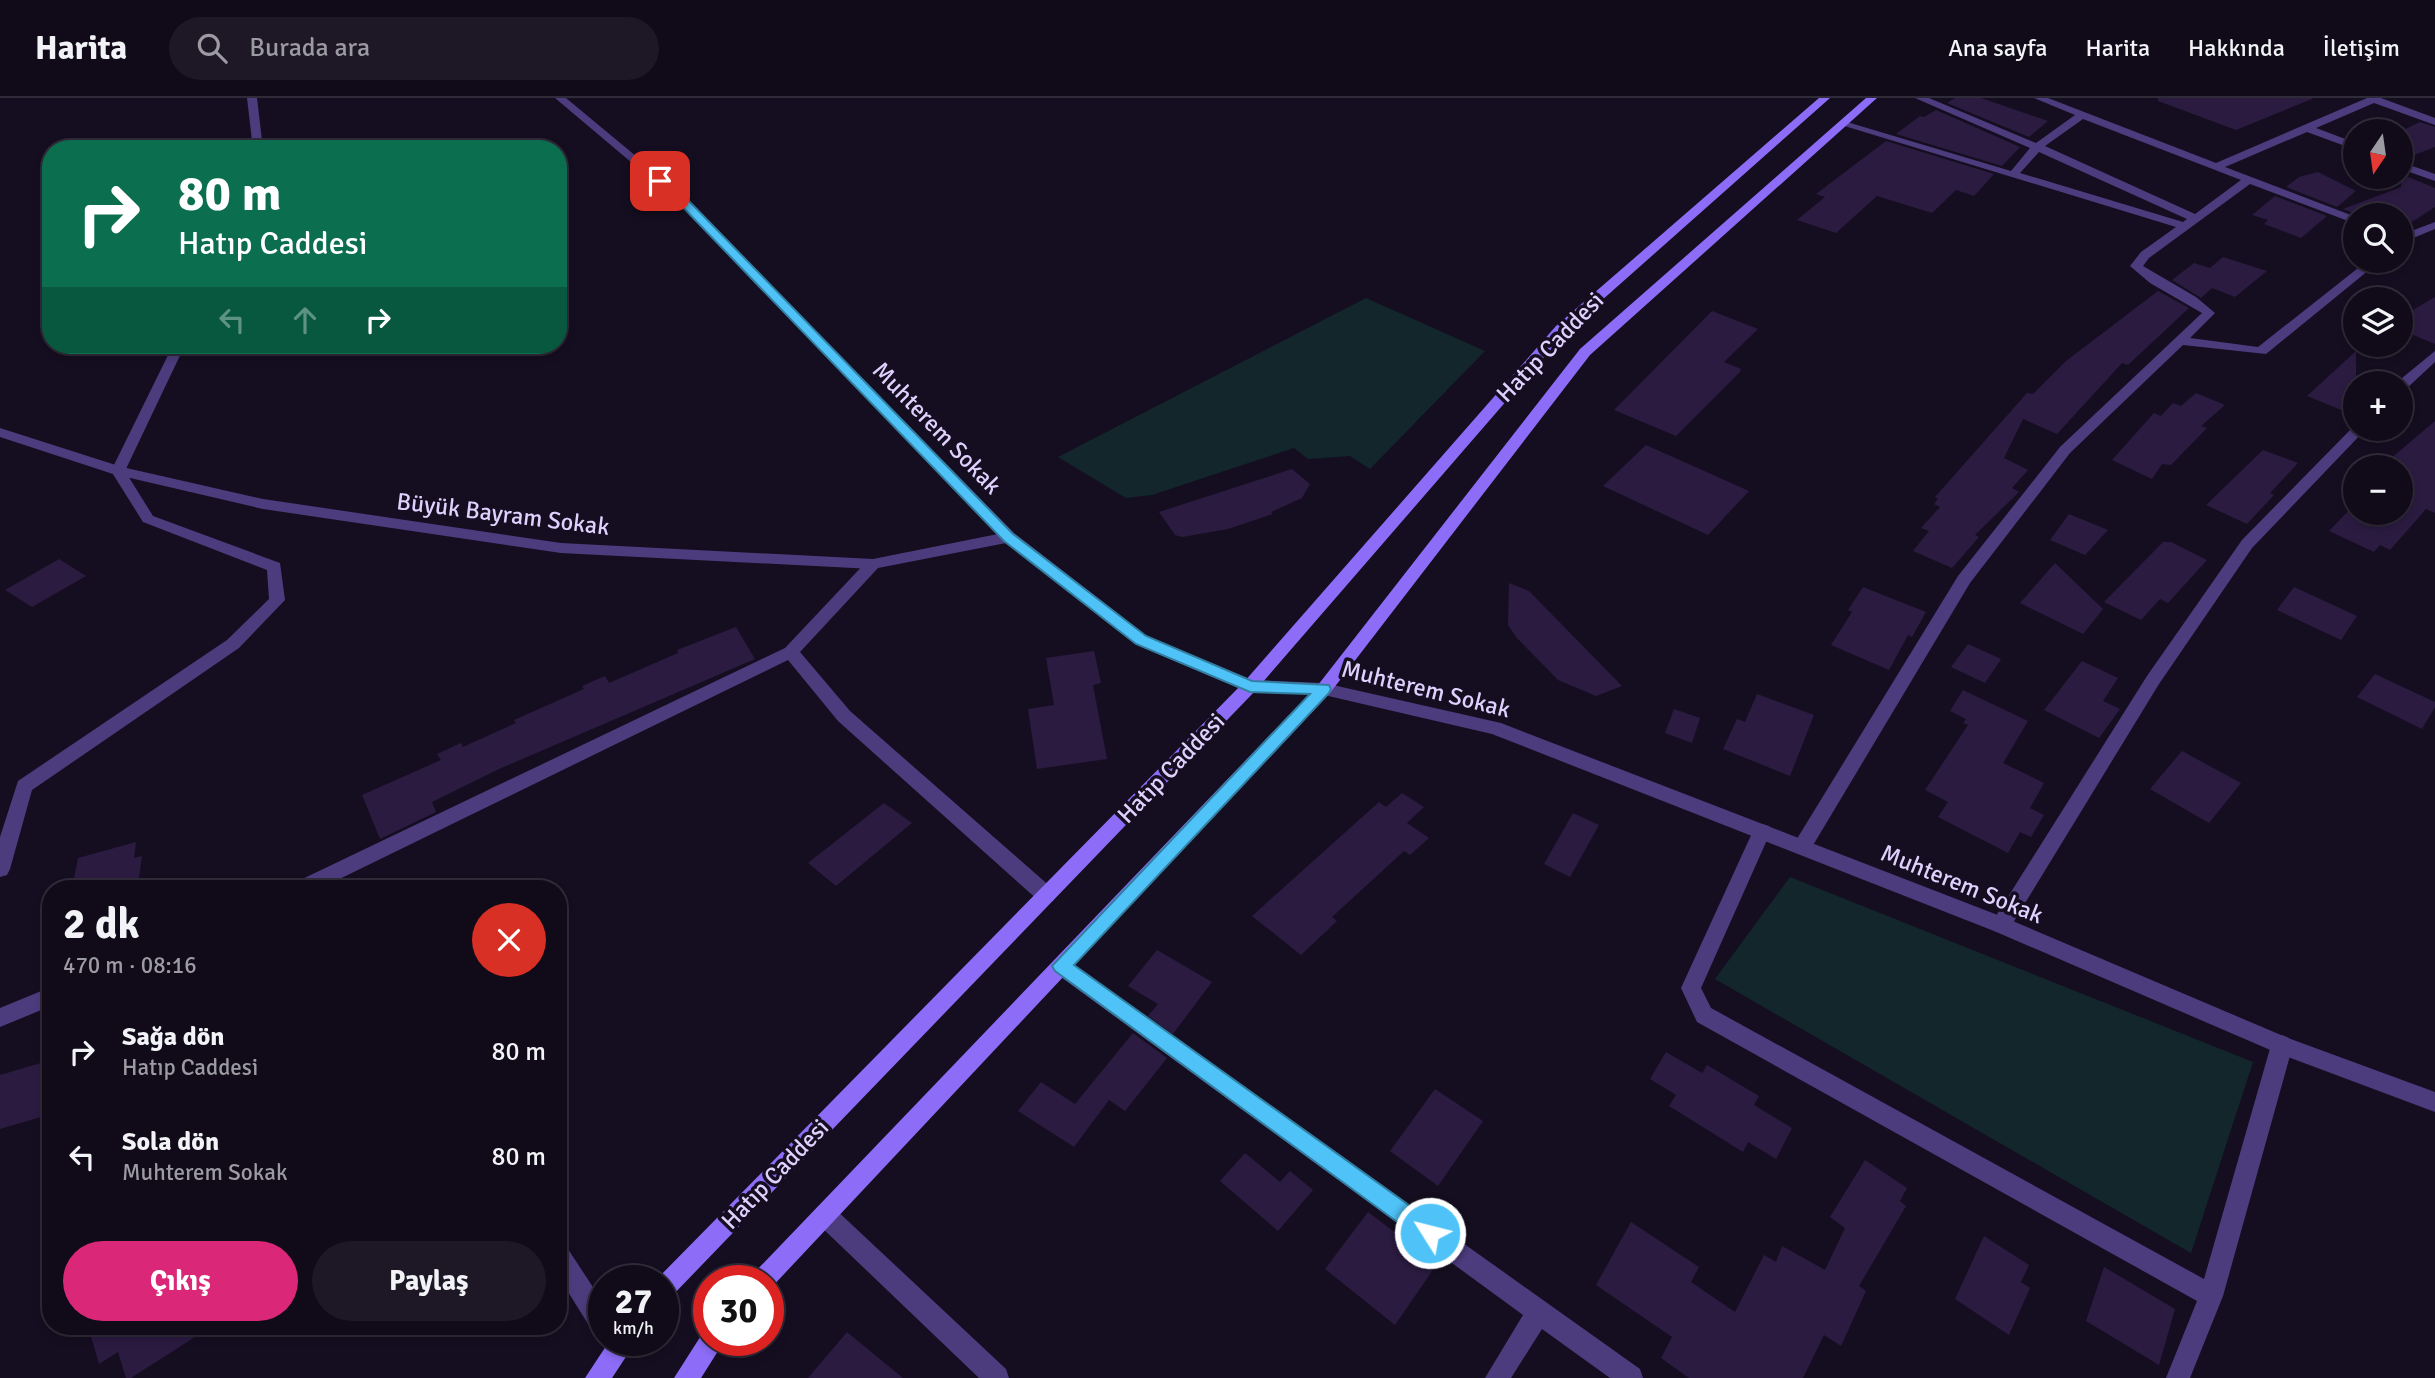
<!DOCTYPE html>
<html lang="tr">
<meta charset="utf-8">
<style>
:root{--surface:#100a19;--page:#1e1826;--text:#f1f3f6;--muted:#9c9aa2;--line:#302b38;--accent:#db2777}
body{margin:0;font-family:Signika,sans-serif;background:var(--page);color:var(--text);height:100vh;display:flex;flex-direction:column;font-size:26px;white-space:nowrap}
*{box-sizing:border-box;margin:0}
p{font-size:23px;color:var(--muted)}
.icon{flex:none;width:38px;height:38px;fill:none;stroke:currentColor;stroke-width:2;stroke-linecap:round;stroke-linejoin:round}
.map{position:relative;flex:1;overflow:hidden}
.panel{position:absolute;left:42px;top:782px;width:525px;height:455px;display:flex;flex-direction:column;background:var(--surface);border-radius:28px;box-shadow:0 4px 10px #0003,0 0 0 2px var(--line)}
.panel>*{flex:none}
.guide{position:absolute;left:42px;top:42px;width:525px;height:214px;border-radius:28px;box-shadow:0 4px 10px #0003,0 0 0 2px var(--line);background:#0b6e4f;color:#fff;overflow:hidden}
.needle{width:46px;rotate:193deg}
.fabs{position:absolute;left:2343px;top:21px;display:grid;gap:14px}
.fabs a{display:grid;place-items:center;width:70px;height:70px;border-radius:50%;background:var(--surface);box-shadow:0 4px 10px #0003,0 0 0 2px var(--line);font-size:35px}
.speed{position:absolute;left:588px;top:1167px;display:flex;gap:14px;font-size:35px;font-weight:700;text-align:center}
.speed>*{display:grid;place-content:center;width:91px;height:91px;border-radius:50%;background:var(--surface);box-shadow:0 4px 10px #0003,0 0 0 2px var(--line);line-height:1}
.speed small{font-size:18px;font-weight:400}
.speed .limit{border:10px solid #d22;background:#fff;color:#111}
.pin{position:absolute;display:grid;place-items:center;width:60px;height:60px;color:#fff;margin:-30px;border-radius:14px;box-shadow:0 4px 10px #0006}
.me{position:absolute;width:77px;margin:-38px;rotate:306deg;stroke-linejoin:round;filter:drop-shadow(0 0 5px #0008)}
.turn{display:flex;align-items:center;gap:24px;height:147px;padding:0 21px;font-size:32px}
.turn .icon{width:91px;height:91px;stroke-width:2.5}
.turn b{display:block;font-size:49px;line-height:60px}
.lanes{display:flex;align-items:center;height:66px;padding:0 21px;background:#0003;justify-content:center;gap:35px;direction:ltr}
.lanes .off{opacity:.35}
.round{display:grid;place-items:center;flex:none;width:74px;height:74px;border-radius:37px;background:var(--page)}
.overview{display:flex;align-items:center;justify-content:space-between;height:119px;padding:0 21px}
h1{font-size:42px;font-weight:700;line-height:52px}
.action{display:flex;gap:14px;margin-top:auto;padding:14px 21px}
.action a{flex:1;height:80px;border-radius:42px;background:var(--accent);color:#fff;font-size:28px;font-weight:700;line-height:80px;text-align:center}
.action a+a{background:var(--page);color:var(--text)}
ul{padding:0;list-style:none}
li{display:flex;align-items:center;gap:21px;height:105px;padding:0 21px}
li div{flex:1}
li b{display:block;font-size:26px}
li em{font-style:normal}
header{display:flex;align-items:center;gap:42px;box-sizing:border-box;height:98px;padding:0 35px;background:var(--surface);border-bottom:2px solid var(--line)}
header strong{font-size:33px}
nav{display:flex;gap:38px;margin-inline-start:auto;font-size:24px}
.search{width:490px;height:63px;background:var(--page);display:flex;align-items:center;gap:18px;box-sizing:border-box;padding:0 24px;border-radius:38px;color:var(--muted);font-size:26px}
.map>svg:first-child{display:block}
.green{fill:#12262b}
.building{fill:#2b1b41}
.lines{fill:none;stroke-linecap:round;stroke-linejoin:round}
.minor{fill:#4c3c7e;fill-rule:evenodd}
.tertiary{fill:#4c3c7e;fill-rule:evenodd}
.secondary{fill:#8d6df8;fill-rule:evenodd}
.route{fill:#4fc3f7;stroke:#337fa1;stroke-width:2}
.labels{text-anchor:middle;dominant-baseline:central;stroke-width:7;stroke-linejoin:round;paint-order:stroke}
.street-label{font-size:24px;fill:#dfd1fd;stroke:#150e21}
</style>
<header>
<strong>Harita</strong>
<div class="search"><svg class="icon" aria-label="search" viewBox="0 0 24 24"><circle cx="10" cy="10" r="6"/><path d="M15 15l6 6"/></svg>Burada ara</div>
<nav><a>Ana sayfa</a><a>Harita</a><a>Hakkında</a><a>İletişim</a></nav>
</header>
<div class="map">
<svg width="2435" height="1280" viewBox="0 0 2435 1280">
<rect width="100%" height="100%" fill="#150e21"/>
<path class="green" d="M 1366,200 L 1485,253 L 1370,371 L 1350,358 L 1308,361 L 1294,350 L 1152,397 L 1126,400 L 1058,359 Z
M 1790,779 L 2253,964 L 2191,1155 L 1715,881 Z"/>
<path class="building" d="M 1955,0 L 1981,0 L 2048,23 L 2029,39 L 1947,5 Z
M 2158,0 L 2312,0 L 2312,1 L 2236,32 L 2158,3 Z
M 1936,12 L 2020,49 L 2002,68 L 1896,36 L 1920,18 L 1924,19 Z
M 2420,24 L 2435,29 L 2435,49 L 2401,62 L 2401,33 Z
M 1886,43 L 1994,76 L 1974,98 L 1956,92 L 1932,115 L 1877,98 L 1836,135 L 1797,122 L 1825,99 L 1816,96 Z
M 2318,74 L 2356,93 L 2337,109 L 2286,89 L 2299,79 Z
M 2401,76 L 2435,90 L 2435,109 L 2401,131 L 2401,117 L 2358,117 L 2343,111 L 2401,89 Z
M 2275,98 L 2327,118 L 2301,140 L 2264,126 L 2268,122 L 2252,117 Z
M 2223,159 L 2267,173 L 2235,199 L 2212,190 L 2201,200 L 2172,182 L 2194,165 L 2210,170 Z
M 2158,193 L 2189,210 L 2128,267 L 2122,265 L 2057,336 L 2023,321 L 2004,360 L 2028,372 L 2012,390 L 2019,394 L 1975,437 L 1979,439 L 1952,470 L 1913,453 L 1929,433 L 1921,430 L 1940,409 L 1934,406 L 1938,401 L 1935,399 L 2027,295 L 2033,296 L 2066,263 Z
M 2435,199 L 2435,246 L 2401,232 L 2401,219 Z
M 1712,213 L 1758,231 L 1724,264 L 1741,271 L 1740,274 L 1676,338 L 1614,312 Z
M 2356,253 L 2356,318 L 2307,298 Z
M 2196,295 L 2225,307 L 2201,328 L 2207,330 L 2171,367 L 2162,366 L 2152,381 L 2112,362 L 2154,315 L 2161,318 L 2173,305 L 2181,308 Z
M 2435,323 L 2435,415 L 2426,411 L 2390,452 L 2380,447 L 2374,454 L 2329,433 L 2356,405 L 2356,415 L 2401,415 L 2401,369 L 2388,369 L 2392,364 L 2388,363 Z
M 1646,347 L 1749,393 L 1708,437 L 1603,388 Z
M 2263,352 L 2298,365 L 2270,395 L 2274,397 L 2247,426 L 2206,407 Z
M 1292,371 L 1310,386 L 1302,400 L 1271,414 L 1273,416 L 1228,431 L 1182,439 L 1175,437 L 1159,414 Z
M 2069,416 L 2108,432 L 2085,457 L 2050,442 Z
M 2163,444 L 2171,444 L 2207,462 L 2168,505 L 2160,501 L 2141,522 L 2104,504 Z
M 59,461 L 86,478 L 32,509 L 5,492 Z
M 2055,465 L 2103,511 L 2083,536 L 2020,505 Z
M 1509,485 L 1529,493 L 1622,588 L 1596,598 L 1558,582 L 1516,539 L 1508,527 Z
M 1863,489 L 1926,514 L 1912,539 L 1908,537 L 1889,572 L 1831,547 L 1852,514 L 1848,512 Z
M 2294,489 L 2357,518 L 2341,542 L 2277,512 Z
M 736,529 L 755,561 L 499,671 L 432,704 L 436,714 L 380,741 L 362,697 L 441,662 L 437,656 L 461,645 L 463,649 L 516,625 L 514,622 L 584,591 L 582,588 L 605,578 L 609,585 L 678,555 L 677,552 Z
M 1968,546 L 2001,561 L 1985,585 L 1951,569 Z
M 1094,553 L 1101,585 L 1093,587 L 1107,661 L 1037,671 L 1028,611 L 1054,607 L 1046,560 Z
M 2082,563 L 2118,580 L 2103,603 L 2120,611 L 2099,640 L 2044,612 Z
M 2375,576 L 2435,604 L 2435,609 L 2422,631 L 2357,599 Z
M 1963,592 L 2028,623 L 2003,665 L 2044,685 L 2030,710 L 2044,717 L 2031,739 L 2020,734 L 2008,755 L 1938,719 L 1948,704 L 1925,692 L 1968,627 L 1963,625 L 1966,621 L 1950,613 Z
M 1757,596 L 1814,617 L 1790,678 L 1723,651 L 1737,621 L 1745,624 Z
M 1674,611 L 1700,620 L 1692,645 L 1665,635 Z
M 2182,653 L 2241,685 L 2209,725 L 2150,691 Z
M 1402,695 L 1424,709 L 1407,725 L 1429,740 L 1410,757 L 1404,753 L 1332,819 L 1337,823 L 1301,857 L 1252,818 L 1379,704 L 1386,709 Z
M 884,705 L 912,725 L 836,788 L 808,765 Z
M 1573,715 L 1599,727 L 1570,779 L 1544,766 Z
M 136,744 L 134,760 L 142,758 L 138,787 L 122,791 L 72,791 L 78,760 Z
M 1157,852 L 1212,884 L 1173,936 L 1148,918 L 1158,906 L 1128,888 Z
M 1133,935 L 1167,960 L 1125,1013 L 1109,1002 L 1074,1049 L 1018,1013 L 1041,984 L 1075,1006 Z
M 1666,954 L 1702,975 L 1707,967 L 1759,998 L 1754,1007 L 1792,1030 L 1776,1061 L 1748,1044 L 1743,1054 L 1669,1008 L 1676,997 L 1650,981 Z
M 51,962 L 51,1016 L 0,1031 L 0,977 Z
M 1435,991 L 1483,1023 L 1438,1088 L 1390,1053 Z
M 1245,1055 L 1280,1084 L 1290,1073 L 1313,1092 L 1278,1133 L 1220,1083 Z
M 1865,1062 L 1907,1090 L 1900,1103 L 1906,1108 L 1859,1188 L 1866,1193 L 1841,1248 L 1824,1237 L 1803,1280 L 1689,1280 L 1661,1260 L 1672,1239 L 1596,1187 L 1631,1124 L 1699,1169 L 1691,1184 L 1735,1214 L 1764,1157 L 1776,1164 L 1782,1148 L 1825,1172 L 1845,1130 L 1830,1119 Z
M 1368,1114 L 1437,1166 L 1395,1227 L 1325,1171 Z
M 1984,1138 L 2029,1167 L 2021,1184 L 2030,1190 L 2009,1237 L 1955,1201 Z
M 2104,1169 L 2175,1211 L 2159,1267 L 2086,1223 Z
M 88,1228 L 212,1228 L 131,1280 L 126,1280 L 118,1254 L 99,1266 Z
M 847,1234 L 903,1280 L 808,1280 Z"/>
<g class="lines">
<path class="minor" d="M 247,0 L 257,0 L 263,51 L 253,51 Z
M 1915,0 L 1929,0 L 2036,45 L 2075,17 L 2034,0 L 2048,0 L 2216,65 L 2367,0 L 2381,0 L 2435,20 L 2435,27 L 2374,5 L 2316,30 L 2356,45 L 2356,52 L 2307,34 L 2225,69 L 2356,119 L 2356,126 L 2250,86 L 2149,160 L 2143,168 L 2196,199 L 2215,215 L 2190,240 L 2258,249 L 2367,163 L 2380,163 L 2266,256 L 2183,247 L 2070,355 L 1970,485 L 1809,754 L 1802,757 L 1795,754 L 1793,749 L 1795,744 L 1958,478 L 2060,349 L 2202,215 L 2150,185 L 2130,168 L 2141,154 L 2176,129 L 1838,26 L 1847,24 L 2011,73 L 2030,50 ZM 2083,21 L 2241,82 L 2195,116 L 2045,48 ZM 2039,54 L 2187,121 L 2183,124 L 2020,75 Z
M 2401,64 L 2435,76 L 2435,83 L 2401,71 Z
M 2435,124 L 2435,131 L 2401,145 L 2401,137 Z
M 173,247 L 185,247 L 125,373 L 153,418 L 280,465 L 285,502 L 239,550 L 32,692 L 10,771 L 7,777 L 0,779 L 0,739 L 18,683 L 227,542 L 269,501 L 267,472 L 143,424 L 111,373 Z
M 2435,253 L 2435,264 L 2406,291 L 2401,292 L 2401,285 L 2396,285 Z
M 2354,328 L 2356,331 L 2366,331 L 2252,450 L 2159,586 L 2008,833 L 2001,835 L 1994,833 L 1991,827 L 1994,821 L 2147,578 L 2242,442 Z
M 873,461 L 878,462 L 881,466 L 878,470 L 800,554 L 850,613 L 1053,791 L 1056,797 L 1053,803 L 1046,805 L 1039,803 L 838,623 L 788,562 L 319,791 L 291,791 L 294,785 L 785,550 L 868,462 Z
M 1762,726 L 1769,728 L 1771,733 L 1701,890 L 1711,910 L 2204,1181 L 2271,947 L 2275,940 L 2282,937 L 2289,940 L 2293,947 L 2223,1198 L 2190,1280 L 2166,1280 L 2197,1203 L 1697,924 L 1681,890 L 1753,733 L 1755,728 Z
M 1061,859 L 1640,1271 L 1643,1280 L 1610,1280 L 1542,1231 L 1511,1280 L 1485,1280 L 1523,1217 L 1054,874 L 1051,868 L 1054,862 Z
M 51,889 L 51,908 L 0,929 L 0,910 Z
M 825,1106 L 833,1109 L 1006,1271 L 1009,1280 L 979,1280 L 817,1125 L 814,1117 L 817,1109 Z
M 558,1144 L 566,1148 L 604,1206 L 604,1240 L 595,1237 L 558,1178 Z"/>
<path class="tertiary" d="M 555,0 L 566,0 L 684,98 L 1014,435 L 1147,538 L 1252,582 L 1324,585 L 1501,625 L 2008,821 L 2288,940 L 2435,994 L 2435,1014 L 2275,954 L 1994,833 L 1492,636 L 1324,597 L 1244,592 L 1135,546 L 1006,445 L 873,471 L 561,455 L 263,411 L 113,376 L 0,339 L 0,330 L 122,369 L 263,401 L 561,445 L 873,461 L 998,436 L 676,102 Z"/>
<path class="secondary" d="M 1819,0 L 1830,0 L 1566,234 L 1256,592 L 671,1199 L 663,1203 L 663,1183 L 655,1183 L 1244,584 L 1556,228 Z
M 1866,0 L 1877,0 L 1590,257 L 1330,595 L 770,1191 L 768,1192 L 768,1183 L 750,1183 L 754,1175 L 1318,587 L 1580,251 Z
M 709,1232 L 709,1242 L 725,1242 L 701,1280 L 674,1280 L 704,1233 Z
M 610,1242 L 637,1242 L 612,1280 L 585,1280 Z"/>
</g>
<path class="route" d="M 660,80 L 684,98 L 1013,436 L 1146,538 L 1252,583 L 1329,587 L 1331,591 L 1329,595 L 1074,867 L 1438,1128 L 1441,1135 L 1438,1143 L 1430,1146 L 1423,1143 L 1055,873 L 1052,868 L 1310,596 L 1250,594 L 1136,546 L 1004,443 L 676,102 L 657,86 L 655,83 Z"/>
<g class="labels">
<g class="street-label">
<text transform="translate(1550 249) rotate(-46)">Hatıp Caddesi</text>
<text transform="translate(937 330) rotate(46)">Muhterem Sokak</text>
<text transform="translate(503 416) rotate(7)">Büyük Bayram Sokak</text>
<text transform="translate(1426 591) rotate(14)">Muhterem Sokak</text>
<text transform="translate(1171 670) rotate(-46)">Hatıp Caddesi</text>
<text transform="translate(1962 786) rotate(22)">Muhterem Sokak</text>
<text transform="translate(775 1076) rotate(-46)">Hatıp Caddesi</text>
</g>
</g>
</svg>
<div class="fabs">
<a><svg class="needle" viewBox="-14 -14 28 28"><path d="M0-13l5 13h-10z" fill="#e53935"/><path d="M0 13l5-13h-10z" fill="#9c9aa2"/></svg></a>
<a><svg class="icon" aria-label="search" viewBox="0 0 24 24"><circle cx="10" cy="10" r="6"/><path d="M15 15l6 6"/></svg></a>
<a><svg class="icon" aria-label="layers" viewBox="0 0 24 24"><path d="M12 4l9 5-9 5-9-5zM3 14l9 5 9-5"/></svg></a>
<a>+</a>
<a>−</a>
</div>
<div class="speed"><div>27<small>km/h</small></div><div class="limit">30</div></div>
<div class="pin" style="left:660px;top:83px;background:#d93025"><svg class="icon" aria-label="arrive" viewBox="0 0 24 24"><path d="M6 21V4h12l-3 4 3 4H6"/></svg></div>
<svg class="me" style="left:1430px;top:1135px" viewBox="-20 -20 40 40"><circle r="17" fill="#4fc3f7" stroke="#fff" stroke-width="3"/><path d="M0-11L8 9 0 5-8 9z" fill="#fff"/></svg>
<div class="guide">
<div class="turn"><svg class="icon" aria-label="right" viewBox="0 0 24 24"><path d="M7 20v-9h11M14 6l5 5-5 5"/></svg><div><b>80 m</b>Hatıp Caddesi</div></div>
<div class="lanes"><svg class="icon off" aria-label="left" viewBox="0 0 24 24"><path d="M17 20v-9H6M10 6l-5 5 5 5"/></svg><svg class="icon off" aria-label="ahead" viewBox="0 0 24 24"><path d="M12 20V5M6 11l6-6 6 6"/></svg><svg class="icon" aria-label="right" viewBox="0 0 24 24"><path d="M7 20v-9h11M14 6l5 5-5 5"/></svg></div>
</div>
<section class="panel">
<div class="overview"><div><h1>2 dk</h1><p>470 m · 08:16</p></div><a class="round" style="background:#d93025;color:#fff"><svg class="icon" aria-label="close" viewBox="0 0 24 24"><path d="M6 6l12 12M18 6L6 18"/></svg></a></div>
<ul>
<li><svg class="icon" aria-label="right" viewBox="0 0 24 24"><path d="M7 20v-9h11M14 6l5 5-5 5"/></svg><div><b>Sağa dön</b><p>Hatıp Caddesi</p></div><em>80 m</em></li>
<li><svg class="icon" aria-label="left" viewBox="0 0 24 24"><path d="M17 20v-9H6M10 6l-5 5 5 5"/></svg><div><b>Sola dön</b><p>Muhterem Sokak</p></div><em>80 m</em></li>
</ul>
<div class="action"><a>Çıkış</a><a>Paylaş</a></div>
</section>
</div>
